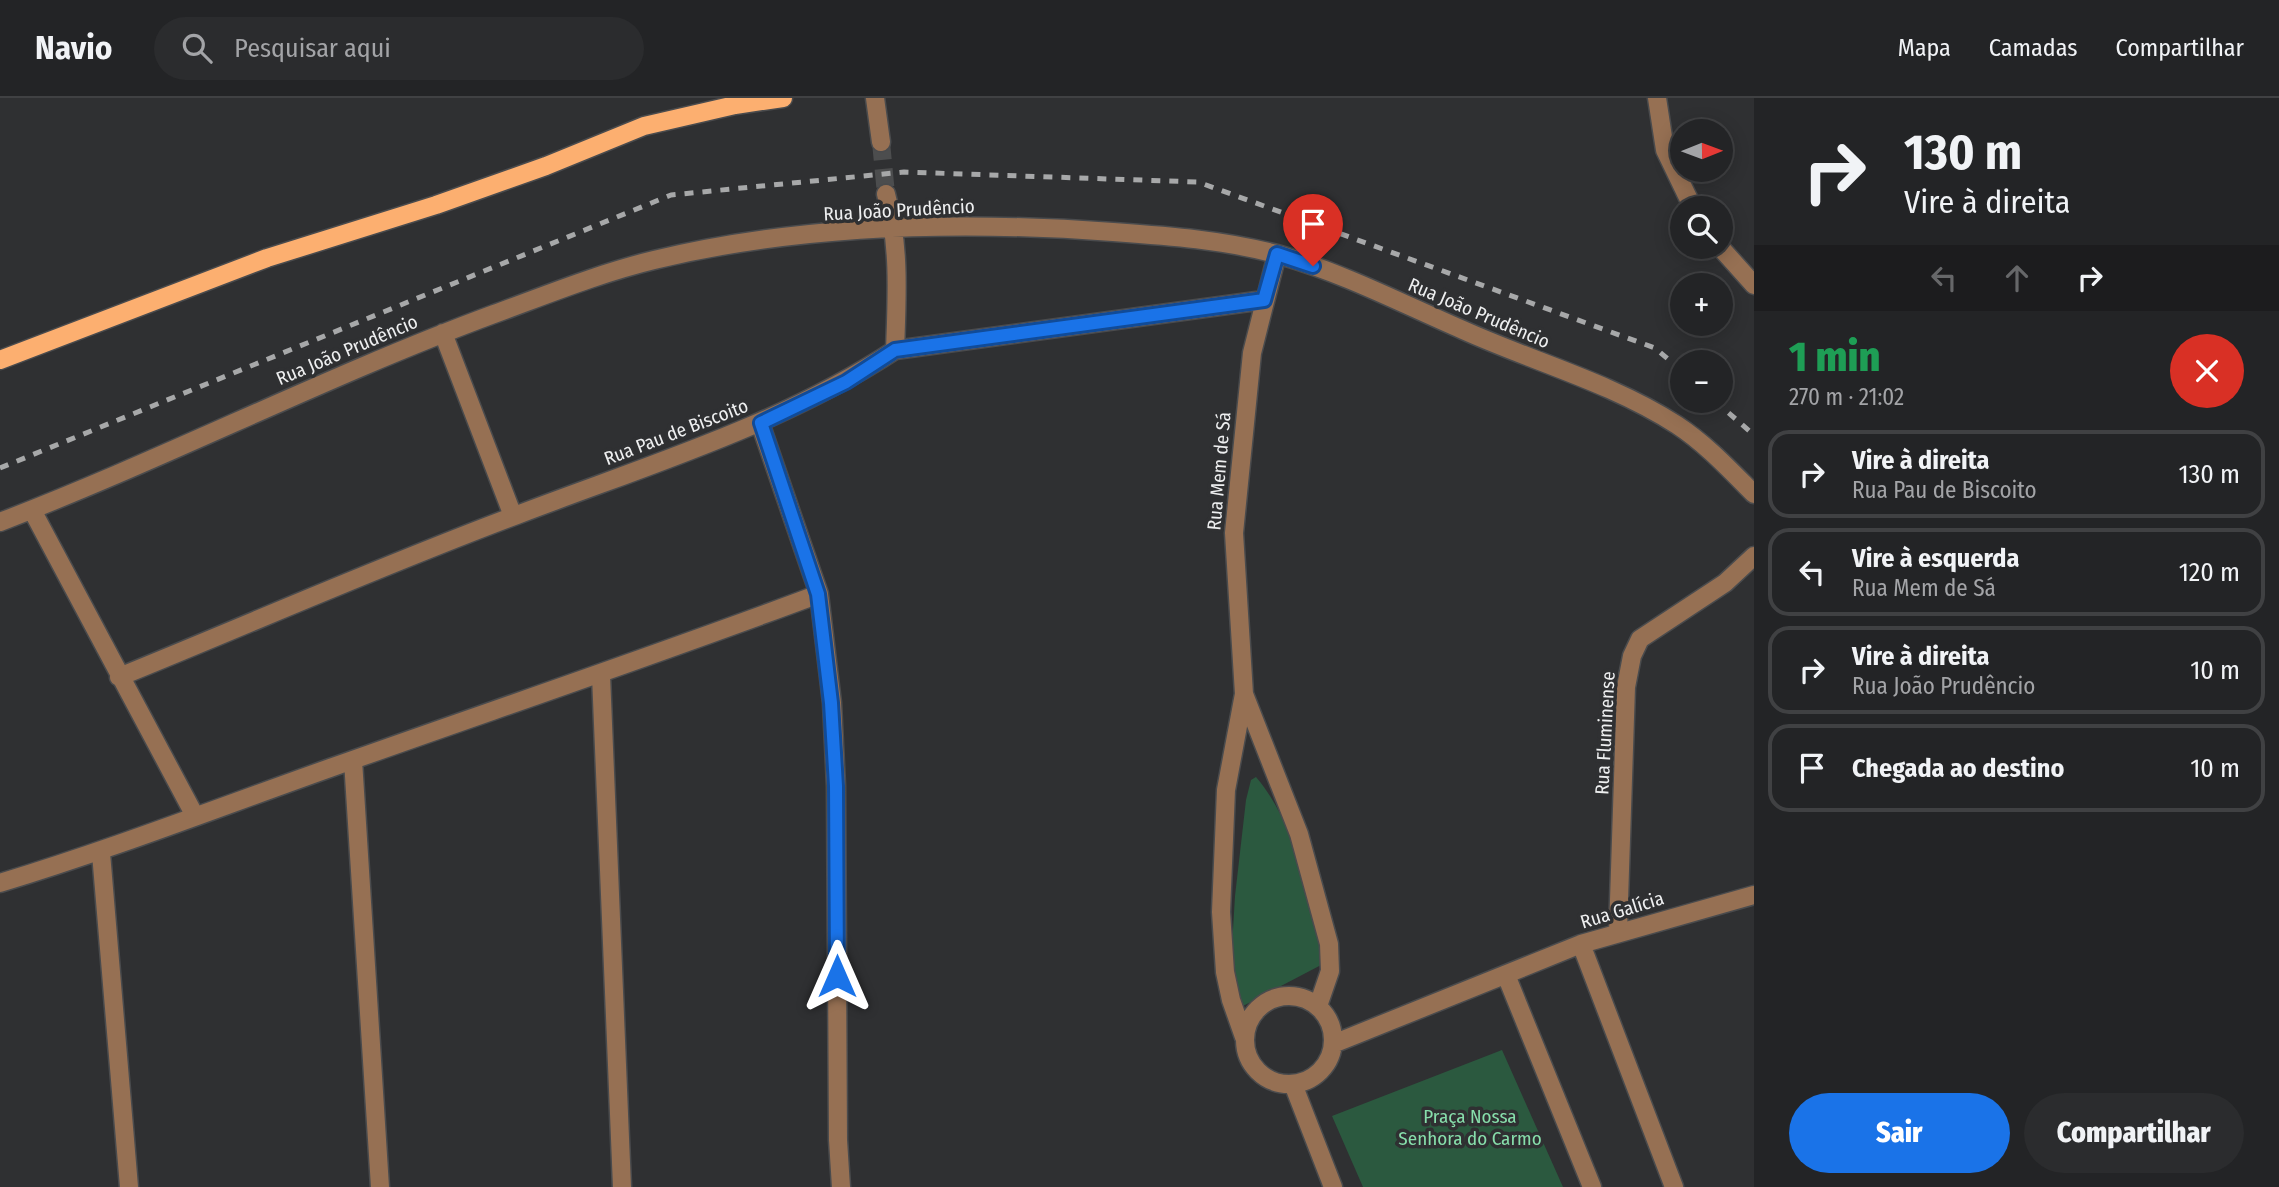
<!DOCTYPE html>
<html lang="pt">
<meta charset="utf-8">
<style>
:root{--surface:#232426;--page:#2b2c2e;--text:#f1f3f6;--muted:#a3a4a7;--line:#404143;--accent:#1a73e8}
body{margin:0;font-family:"Fira Sans Condensed",sans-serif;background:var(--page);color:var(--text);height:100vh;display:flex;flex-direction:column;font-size:26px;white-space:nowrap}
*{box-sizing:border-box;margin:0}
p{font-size:23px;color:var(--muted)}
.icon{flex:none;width:38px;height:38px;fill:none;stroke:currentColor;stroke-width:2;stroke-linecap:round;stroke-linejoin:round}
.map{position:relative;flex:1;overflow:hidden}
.details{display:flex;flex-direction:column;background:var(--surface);width:525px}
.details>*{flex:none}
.hud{background:#232426;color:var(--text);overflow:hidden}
.needle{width:46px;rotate:89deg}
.controls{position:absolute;left:1670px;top:21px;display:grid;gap:14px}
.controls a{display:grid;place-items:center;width:63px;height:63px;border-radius:50%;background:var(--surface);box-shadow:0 4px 18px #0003,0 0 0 2px var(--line);font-size:35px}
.pin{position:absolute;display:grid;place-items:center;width:60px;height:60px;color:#fff;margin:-72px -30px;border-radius:50% 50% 50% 0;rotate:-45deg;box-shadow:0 0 7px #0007}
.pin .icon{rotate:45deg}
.me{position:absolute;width:77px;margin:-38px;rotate:0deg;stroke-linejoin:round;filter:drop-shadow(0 0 5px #0008)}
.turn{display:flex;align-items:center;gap:24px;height:147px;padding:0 35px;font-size:32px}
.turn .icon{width:91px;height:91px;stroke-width:2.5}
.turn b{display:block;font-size:49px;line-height:60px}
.lanes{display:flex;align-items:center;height:66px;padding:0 35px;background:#0003;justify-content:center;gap:35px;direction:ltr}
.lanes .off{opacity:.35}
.round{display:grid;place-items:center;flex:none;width:74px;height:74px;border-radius:37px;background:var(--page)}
.overview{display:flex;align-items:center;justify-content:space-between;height:119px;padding:0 35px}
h1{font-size:42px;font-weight:800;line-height:52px;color:#1e9e55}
.cta{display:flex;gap:14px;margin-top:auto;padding:14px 35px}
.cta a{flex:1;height:80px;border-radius:42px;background:var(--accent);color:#fff;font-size:28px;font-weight:800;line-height:80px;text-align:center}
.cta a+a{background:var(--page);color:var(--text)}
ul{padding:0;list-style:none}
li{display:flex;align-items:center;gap:21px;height:88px;margin:0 14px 10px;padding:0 21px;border:4px solid var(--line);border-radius:21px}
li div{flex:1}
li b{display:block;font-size:26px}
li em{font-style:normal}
header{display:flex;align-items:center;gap:42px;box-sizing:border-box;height:98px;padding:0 35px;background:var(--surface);border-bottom:2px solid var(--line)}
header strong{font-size:33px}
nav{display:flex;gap:38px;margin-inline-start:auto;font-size:24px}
.search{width:490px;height:63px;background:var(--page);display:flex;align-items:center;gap:18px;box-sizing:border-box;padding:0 24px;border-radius:38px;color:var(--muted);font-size:26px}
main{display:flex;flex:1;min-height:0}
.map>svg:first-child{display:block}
.green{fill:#2b593f}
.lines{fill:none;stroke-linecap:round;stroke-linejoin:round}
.minor-tunnel{stroke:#4c4d4e;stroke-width:18;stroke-dasharray:18 9;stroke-linecap:butt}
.minor-casing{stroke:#4a4b4d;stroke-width:21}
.major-casing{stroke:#4a4b4d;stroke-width:21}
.minor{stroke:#967053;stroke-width:18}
.major{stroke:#fcaf70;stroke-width:18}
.rail{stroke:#a7a8a9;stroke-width:5;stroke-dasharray:9 9;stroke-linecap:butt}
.route-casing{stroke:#114b97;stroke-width:18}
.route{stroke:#1a73e8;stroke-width:12}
.labels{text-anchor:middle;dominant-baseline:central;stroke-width:7;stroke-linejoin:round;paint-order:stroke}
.street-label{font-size:19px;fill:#eeeff0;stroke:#2f3032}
.park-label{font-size:19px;fill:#87deab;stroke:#2f3032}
</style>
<header>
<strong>Navio</strong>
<div class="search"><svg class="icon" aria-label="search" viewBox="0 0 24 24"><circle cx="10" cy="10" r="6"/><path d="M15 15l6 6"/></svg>Pesquisar aqui</div>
<nav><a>Mapa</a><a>Camadas</a><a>Compartilhar</a></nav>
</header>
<main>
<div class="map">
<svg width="1754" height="1089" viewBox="0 0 1754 1089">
<rect width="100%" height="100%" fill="#2f3032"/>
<path class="green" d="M 1256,679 C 1296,726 1306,791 1322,849 L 1323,866 L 1243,908 L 1231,865 L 1235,798 L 1246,702 L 1251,682 Z
M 1502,952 L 1563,1089 L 1363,1089 L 1332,1018 Z"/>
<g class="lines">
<path class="minor-tunnel" d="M 881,44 L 886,96"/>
<defs>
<path id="minor" d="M 875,0 L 881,44
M 1657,0 L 1665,52 L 1693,110
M 886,96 C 900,148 897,199 895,252
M 1720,149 L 1754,187
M 443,235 L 513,418
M 760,325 L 819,496 L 832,605 L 836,688 L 838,1042 L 841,1089
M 32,412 L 195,718
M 0,424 C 167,360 326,278 494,216 C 546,197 600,175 654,162 C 802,126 962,123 1113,134 C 1169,138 1225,142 1280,157 C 1343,175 1403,206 1463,232 C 1534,264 1612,285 1677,327 C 1706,346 1730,372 1754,396
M 601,577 L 622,1089
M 119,579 C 252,525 383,467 517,417 C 645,368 779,328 895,252 L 1264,202
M 1244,596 L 1299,736 L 1329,846 L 1330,873 L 1318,908
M 353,662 L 380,1089
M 101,755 L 129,1089
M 0,785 C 112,751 220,709 330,670 C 493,612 656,557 819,496
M 1618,833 L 1626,589 L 1632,558 L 1640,541 L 1725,485 L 1754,458
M 1581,846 L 1674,1089
M 1506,877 L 1592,1089
M1245 942a44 44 0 1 1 88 0a44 44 0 1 1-88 0Z
M 1244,939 L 1231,902 L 1225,874 L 1221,814 L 1226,692 L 1244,596 L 1234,435 L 1252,255 L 1277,156
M 1333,946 L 1581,846 L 1754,797
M 1293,986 L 1333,1089"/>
<path id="major" d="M 0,262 L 267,160 L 436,107 L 546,68 L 644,28 L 735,7 L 783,0"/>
</defs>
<use href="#minor" class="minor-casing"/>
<use href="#major" class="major-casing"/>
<use href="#minor" class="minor"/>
<use href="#major" class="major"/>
<path class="rail" d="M 1715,303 L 1754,337
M 0,370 L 671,97 L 904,74 L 1198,84 L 1655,250 L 1682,273"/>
</g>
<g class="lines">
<defs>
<path id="route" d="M 837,878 L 836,688 L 831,605 L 818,496 L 761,325 L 846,284 L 895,252 L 1264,202 L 1277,156 L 1313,168"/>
</defs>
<use href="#route" class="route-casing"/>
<use href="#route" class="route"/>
</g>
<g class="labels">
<g class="street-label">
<text transform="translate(899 112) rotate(-3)">Rua João Prudêncio</text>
<text transform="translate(1479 215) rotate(23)">Rua João Prudêncio</text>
<text transform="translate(347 252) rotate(-23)">Rua João Prudêncio</text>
<text transform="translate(676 334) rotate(-21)">Rua Pau de Biscoito</text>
<text transform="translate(1219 373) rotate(-85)">Rua Mem de Sá</text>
<text transform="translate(1605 635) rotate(-87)">Rua Fluminense</text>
<text transform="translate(1622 812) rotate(-17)">Rua Galícia</text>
</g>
<g class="park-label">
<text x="1470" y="1018">Praça Nossa<tspan x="1470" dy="22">Senhora do Carmo</tspan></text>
</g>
</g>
</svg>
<div class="controls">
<a><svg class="needle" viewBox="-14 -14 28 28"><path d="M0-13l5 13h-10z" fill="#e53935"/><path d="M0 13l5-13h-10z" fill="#a3a4a7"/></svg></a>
<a><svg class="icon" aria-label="search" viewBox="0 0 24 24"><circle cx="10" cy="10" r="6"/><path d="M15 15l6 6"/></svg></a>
<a>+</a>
<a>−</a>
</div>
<div class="pin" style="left:1313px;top:168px;background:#d93025"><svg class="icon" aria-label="arrive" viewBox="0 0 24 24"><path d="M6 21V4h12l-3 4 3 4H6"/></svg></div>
<svg class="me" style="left:837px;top:878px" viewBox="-20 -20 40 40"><path d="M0-17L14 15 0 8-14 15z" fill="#1a73e8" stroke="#fff" stroke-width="4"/></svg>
</div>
<section class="details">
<div class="hud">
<div class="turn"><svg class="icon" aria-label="right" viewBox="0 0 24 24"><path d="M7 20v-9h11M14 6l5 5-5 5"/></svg><div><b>130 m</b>Vire à direita</div></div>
<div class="lanes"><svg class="icon off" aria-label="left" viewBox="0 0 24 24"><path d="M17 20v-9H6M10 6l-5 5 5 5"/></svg><svg class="icon off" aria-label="ahead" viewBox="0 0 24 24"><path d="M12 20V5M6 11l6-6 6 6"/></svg><svg class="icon" aria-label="right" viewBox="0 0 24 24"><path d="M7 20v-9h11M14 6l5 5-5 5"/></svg></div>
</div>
<div class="overview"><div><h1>1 min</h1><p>270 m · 21:02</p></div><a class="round" style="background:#d93025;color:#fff"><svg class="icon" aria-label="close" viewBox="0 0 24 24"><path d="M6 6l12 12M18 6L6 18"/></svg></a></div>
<ul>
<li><svg class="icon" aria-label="right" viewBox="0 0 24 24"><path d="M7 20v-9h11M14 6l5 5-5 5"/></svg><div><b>Vire à direita</b><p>Rua Pau de Biscoito</p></div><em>130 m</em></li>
<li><svg class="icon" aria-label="left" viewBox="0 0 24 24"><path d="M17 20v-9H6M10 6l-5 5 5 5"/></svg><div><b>Vire à esquerda</b><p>Rua Mem de Sá</p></div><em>120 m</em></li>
<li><svg class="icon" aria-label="right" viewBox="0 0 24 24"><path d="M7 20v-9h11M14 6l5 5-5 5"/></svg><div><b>Vire à direita</b><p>Rua João Prudêncio</p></div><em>10 m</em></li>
<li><svg class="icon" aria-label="arrive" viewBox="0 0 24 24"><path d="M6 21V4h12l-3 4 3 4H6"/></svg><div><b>Chegada ao destino</b></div><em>10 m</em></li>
</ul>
<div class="cta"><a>Sair</a><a>Compartilhar</a></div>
</section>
</main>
